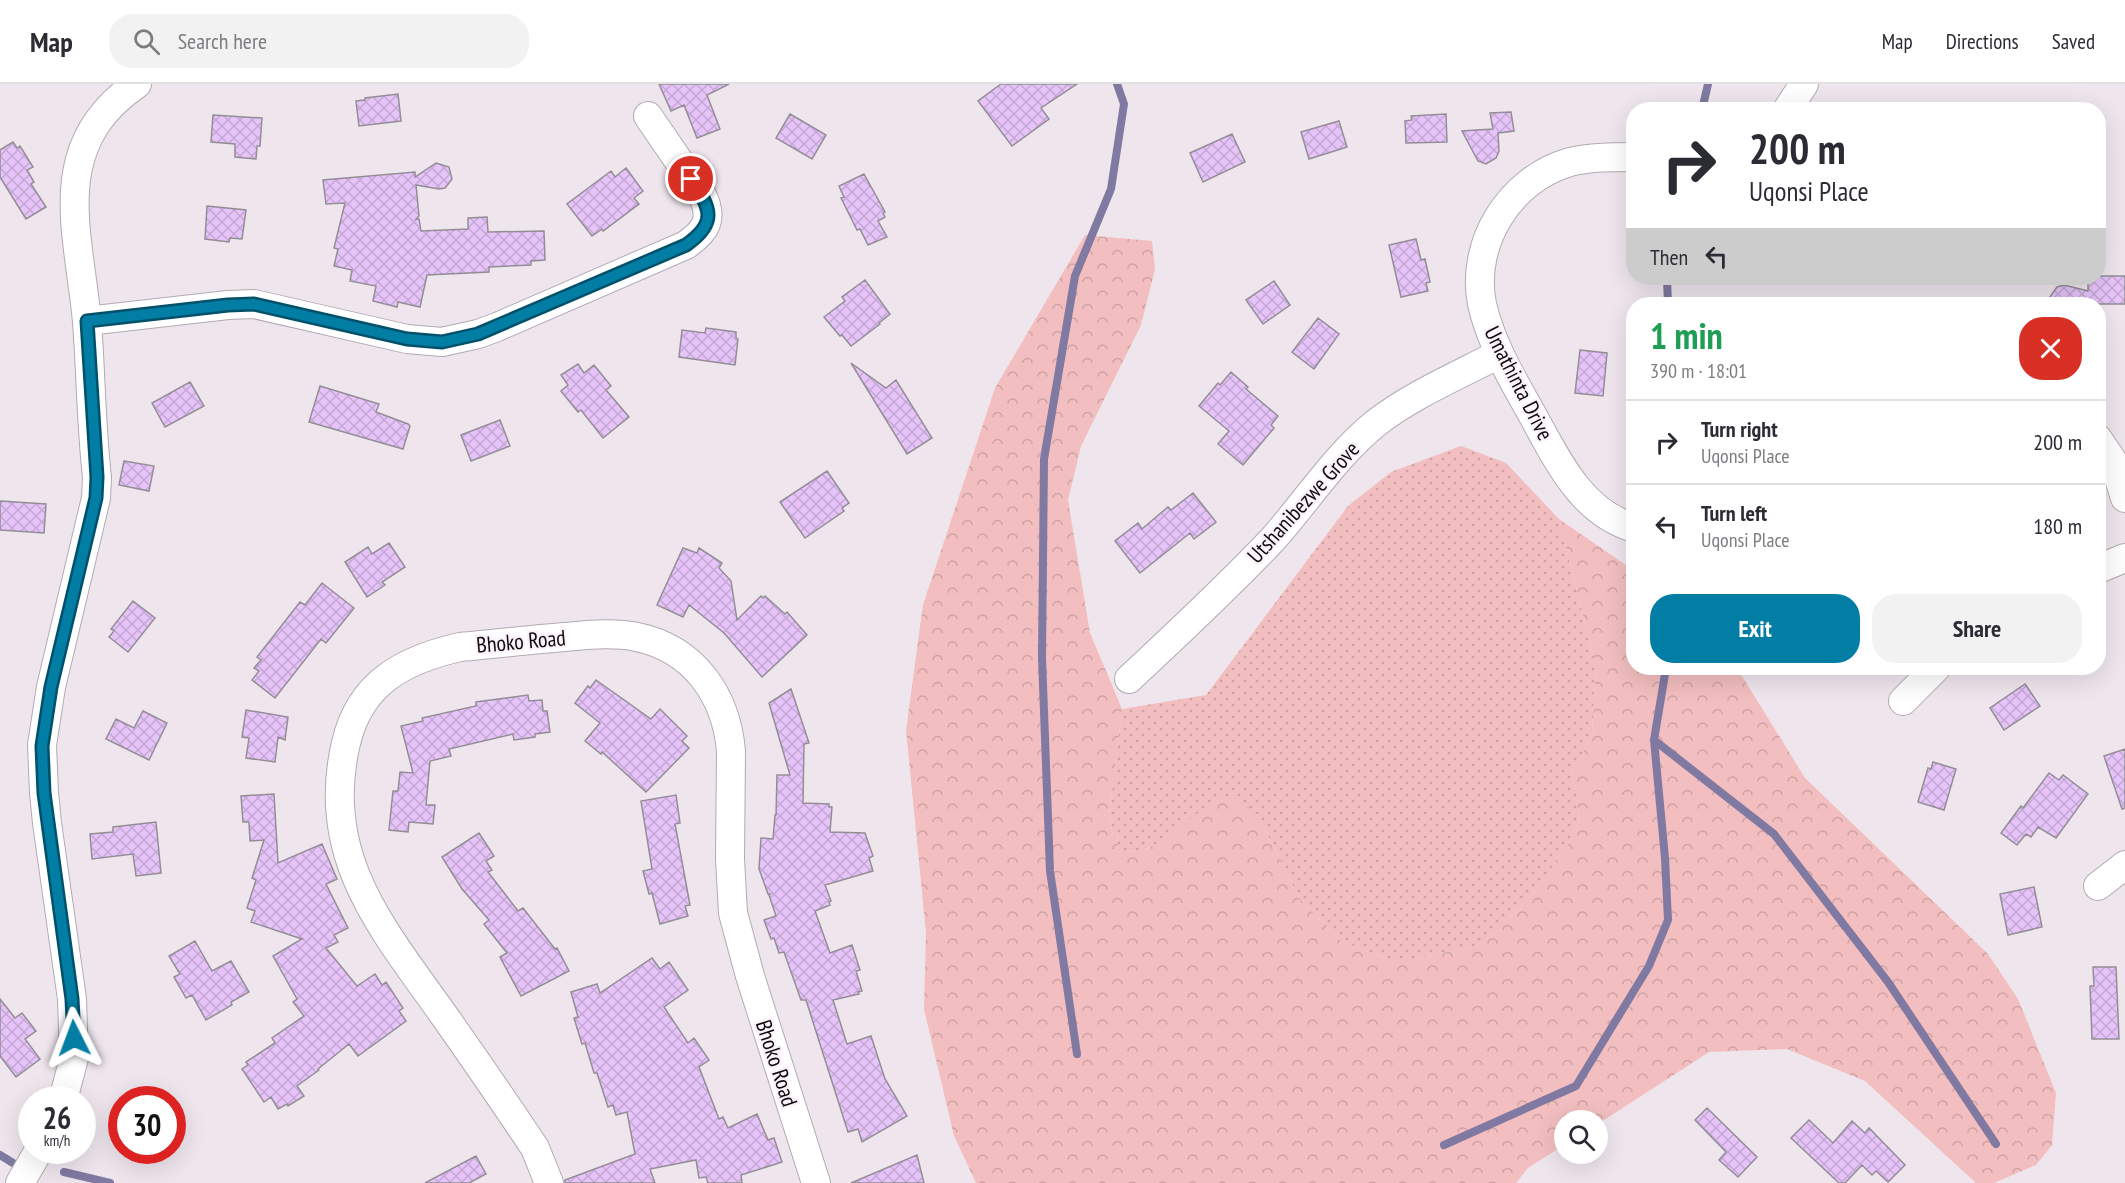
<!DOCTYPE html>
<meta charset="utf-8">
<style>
:root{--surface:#fff;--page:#f2f2f3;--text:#2b2b33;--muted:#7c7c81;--line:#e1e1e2;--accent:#027da4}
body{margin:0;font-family:"PT Sans Narrow",sans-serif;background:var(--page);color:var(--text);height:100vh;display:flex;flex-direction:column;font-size:22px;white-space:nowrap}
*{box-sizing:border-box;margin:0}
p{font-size:20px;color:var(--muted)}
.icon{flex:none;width:33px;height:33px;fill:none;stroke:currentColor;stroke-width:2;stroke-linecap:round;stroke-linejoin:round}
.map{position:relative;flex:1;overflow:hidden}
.side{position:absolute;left:1626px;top:213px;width:480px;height:378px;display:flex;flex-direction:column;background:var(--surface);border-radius:24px;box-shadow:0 6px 24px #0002}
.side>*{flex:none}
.hud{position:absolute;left:1626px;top:18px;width:480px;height:183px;border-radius:24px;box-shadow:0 6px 24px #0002;background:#fff;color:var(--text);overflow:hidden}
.buttons{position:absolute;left:1554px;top:1026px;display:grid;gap:12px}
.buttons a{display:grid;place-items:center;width:54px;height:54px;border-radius:50%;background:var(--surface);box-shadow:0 6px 24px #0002;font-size:30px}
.speed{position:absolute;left:18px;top:1002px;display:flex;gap:12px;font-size:30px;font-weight:700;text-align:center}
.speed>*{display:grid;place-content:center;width:78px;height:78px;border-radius:50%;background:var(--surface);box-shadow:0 6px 24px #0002;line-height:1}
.speed small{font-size:15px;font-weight:400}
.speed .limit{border:9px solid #d22;background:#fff;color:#111}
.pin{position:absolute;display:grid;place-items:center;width:51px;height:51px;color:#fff;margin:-26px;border:3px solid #fff;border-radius:50%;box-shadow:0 2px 6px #0007}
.me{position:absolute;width:66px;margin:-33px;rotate:357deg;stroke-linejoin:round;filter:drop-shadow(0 0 4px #0008)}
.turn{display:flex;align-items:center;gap:21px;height:126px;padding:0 24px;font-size:27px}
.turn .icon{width:78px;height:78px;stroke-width:2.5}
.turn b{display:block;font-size:42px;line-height:51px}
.then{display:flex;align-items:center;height:57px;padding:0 24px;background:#0003;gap:12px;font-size:22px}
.round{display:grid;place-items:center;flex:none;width:63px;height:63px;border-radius:24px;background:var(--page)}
.headline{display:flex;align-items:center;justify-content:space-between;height:102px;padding:0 24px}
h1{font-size:36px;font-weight:700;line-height:45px;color:#1e9e55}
.action{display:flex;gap:12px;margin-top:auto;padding:12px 24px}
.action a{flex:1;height:69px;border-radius:24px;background:var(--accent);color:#fff;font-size:24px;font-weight:700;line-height:69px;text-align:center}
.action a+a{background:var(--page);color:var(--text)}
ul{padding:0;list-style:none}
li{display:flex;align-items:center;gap:18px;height:84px;padding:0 24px;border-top:2px solid var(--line)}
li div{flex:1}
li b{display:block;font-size:22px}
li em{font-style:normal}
header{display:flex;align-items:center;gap:36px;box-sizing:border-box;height:84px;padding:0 30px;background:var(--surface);border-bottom:2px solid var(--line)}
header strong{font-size:28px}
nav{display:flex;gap:33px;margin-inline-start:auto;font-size:21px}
.search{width:420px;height:54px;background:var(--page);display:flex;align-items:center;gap:15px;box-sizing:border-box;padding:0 21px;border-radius:24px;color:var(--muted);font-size:22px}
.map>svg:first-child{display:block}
.grass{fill:url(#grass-dots)}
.forest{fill:url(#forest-crowns)}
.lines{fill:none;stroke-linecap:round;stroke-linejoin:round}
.stream{stroke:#8079a1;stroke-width:8}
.building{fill:url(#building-cross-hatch);stroke:#938e96;stroke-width:1.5}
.street-casing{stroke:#b3aab1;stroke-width:30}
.street{stroke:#fff;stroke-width:28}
.route-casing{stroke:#01516b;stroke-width:15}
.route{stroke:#027da4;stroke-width:10}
.labels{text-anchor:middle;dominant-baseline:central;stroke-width:5;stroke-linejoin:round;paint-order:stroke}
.street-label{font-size:22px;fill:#0e0b0d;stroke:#fcf3fa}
</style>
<header>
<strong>Map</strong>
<div class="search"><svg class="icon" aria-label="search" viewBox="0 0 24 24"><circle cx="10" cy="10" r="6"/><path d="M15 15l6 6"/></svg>Search here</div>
<nav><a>Map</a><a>Directions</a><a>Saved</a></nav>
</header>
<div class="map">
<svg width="2125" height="1099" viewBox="0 0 2125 1099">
<defs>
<pattern id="grass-dots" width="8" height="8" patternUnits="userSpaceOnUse" patternTransform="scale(1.5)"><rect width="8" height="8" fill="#f2bebf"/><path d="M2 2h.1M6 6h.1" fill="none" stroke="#cea2a3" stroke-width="1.8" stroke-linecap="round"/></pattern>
<pattern id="forest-crowns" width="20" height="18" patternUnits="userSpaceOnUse" patternTransform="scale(1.5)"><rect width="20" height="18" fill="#f2bebf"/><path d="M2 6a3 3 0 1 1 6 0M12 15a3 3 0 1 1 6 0" fill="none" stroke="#cea2a3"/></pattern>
<pattern id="building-cross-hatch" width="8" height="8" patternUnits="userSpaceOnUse" patternTransform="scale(1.5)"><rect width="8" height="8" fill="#e6c4f9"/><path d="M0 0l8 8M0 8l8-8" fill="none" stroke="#c4a7d4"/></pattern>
</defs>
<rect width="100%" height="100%" fill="#efe6ed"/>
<path class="grass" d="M 1461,362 L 1506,379 L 1559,435 L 1596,583 L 1592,651 L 1571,691 L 1577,709 L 1579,735 L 1566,764 L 1535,807 L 1500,845 L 1476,862 L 1414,875 L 1386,875 L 1341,857 L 1299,814 L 1257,730 L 1159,759 L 1141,767 L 1122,768 L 1113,752 L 1109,731 L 1122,625 L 1206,611 L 1348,422 L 1391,388 Z"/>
<path class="forest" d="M 1085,151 L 1152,157 L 1155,185 L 1141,241 L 1081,362 L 1068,416 L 1090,549 L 1122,625 L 1109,731 L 1113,752 L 1122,768 L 1141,767 L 1159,759 L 1217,714 L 1236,712 L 1257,730 L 1299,814 L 1341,857 L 1386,875 L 1414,875 L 1476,862 L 1500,845 L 1535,807 L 1566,764 L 1579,735 L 1577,709 L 1571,691 L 1592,651 L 1596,583 L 1559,435 L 1633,486 L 1634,584 L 1737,584 L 1805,694 L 1988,870 L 2018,915 L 2056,1009 L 2052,1061 L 2036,1081 L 1994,1099 L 1976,1099 L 1865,997 L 1787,965 L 1709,968 L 1598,1040 L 1598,1036 L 1564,1036 L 1564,1061 L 1528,1084 L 1516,1099 L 976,1099 L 954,1052 L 924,925 L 926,849 L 906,646 L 923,521 L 995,304 Z"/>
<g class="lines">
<path class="stream" d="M 1702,26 L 1708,0
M 1667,194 L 1668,220
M 1631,412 L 1634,404
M 1633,459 L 1634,460
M 1654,656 L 1774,750 L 1888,898 L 1996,1060
M 1077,970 L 1050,787 L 1042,574 L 1044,375 L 1075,192 L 1111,105 L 1124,20 L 1117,0
M 1444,1061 L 1576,1002 L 1649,882 L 1668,836 L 1665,774 L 1654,656 L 1666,584
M 0,1071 L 13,1079
M 64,1088 L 110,1099"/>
</g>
<path class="building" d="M 659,0 L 729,0 L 707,11 L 720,45 L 697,54 L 684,21 L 671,27 Z
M 1001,0 L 1077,0 L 1041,24 L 1049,35 L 1012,62 L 978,17 Z
M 398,10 L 401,37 L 359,42 L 356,17 L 365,16 L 365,14 Z
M 1511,28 L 1514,47 L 1498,49 L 1499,67 L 1496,74 L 1486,80 L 1478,77 L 1462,47 L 1493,45 L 1490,29 Z
M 790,30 L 826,51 L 812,75 L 776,54 Z
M 1446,30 L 1447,58 L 1406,59 L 1405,37 L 1412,36 L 1411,32 Z
M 213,31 L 262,34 L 260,62 L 257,62 L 256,75 L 235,73 L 235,60 L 211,58 Z
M 1339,37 L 1347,63 L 1309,75 L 1301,48 Z
M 1232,50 L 1245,78 L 1203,98 L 1190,69 Z
M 13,58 L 17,64 L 20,62 L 33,83 L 27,86 L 34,98 L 31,100 L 46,123 L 26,135 L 0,93 L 0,66 Z
M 436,79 L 449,83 L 452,95 L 445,104 L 439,105 L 416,101 L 419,132 L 416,135 L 419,135 L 421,147 L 468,145 L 468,134 L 487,133 L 488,148 L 544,147 L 545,176 L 531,177 L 531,181 L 489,183 L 489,188 L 427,191 L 420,223 L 398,218 L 397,223 L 373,217 L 376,202 L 350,197 L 352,186 L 334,182 L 338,165 L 334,164 L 345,119 L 326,120 L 323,96 L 415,88 L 415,93 Z
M 626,84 L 643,107 L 634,114 L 639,120 L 603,147 L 602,145 L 592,152 L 567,120 L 611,87 L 615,93 Z
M 864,90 L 885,128 L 883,129 L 885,133 L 878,137 L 887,153 L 868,161 L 860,145 L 857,146 L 841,114 L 844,113 L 839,102 Z
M 207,122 L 246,126 L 242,155 L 230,154 L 229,158 L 205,155 Z
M 1416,155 L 1421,176 L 1425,175 L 1430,198 L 1426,199 L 1428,207 L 1401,213 L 1389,161 Z
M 2098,192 L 2125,192 L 2125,220 L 2045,220 L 2057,203 L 2064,201 L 2088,207 L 2088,194 Z
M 865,196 L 890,230 L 879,239 L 880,240 L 851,262 L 842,251 L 840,252 L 824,233 L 845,217 L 842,213 Z
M 1274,197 L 1290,221 L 1263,240 L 1246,216 Z
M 1318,234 L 1339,250 L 1314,285 L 1292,268 Z
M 706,244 L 736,248 L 736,254 L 738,255 L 735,281 L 679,273 L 682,246 L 705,249 Z
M 1580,266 L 1607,269 L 1603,312 L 1575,309 Z
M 851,279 L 886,304 L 896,296 L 932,354 L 907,370 Z
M 578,280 L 584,289 L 594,281 L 611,302 L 606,306 L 629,333 L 603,354 L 581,326 L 578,328 L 561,307 L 568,301 L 561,291 Z
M 1231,288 L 1248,303 L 1246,305 L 1278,332 L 1271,341 L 1274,344 L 1243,381 L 1218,360 L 1229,347 L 1199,322 L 1218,299 L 1220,301 Z
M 190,298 L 204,322 L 165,343 L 152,319 Z
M 320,302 L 379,320 L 376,328 L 408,340 L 410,342 L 403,365 L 309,338 Z
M 500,336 L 510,362 L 471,377 L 461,351 Z
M 124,377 L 154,382 L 149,407 L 119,401 Z
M 827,387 L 849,419 L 842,424 L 844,427 L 805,454 L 780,418 Z
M 1193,409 L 1216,438 L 1194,455 L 1190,449 L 1140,489 L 1115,457 L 1138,439 L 1142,445 L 1168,423 L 1171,426 Z
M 0,417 L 46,420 L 44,449 L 0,446 Z
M 389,459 L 405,483 L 382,498 L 385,501 L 367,513 L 345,478 L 368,463 L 372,470 Z
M 683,464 L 697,469 L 699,464 L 722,479 L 719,484 L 731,497 L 737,536 L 761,512 L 763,514 L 765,512 L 785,530 L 787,528 L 807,551 L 762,593 L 724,549 L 689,521 L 683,533 L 657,521 Z
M 322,499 L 354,524 L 326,559 L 321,555 L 275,614 L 252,596 L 259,587 L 254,584 L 261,576 L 257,573 L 300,518 L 305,521 Z
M 133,517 L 155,534 L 128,568 L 109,553 L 114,547 L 111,545 Z
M 596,596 L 651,635 L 660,625 L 687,652 L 682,657 L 689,664 L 646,708 L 602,668 L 601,670 L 585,657 L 600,639 L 575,619 L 588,602 L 590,604 Z
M 2025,600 L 2040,622 L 2004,646 L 1990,624 Z
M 791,605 L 809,659 L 804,660 L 803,719 L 829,720 L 829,723 L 832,723 L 830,748 L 865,749 L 873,772 L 869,774 L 873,787 L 825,801 L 831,817 L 829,818 L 830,821 L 815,827 L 830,869 L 852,861 L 860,886 L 856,887 L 862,907 L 858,908 L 859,910 L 833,916 L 847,960 L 871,952 L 885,995 L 907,1032 L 862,1058 L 858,1045 L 848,1048 L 806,916 L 801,916 L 784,868 L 779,869 L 774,854 L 771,855 L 764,836 L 776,832 L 769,811 L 770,810 L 768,810 L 759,785 L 761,754 L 773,755 L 775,731 L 776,731 L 777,691 L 790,691 L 769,619 Z
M 528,611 L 529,617 L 542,616 L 543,627 L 547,627 L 550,648 L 535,650 L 535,653 L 514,656 L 513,650 L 449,665 L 451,672 L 430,677 L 426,721 L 435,721 L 433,740 L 409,738 L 408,748 L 389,746 L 393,707 L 398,707 L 400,688 L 413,689 L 401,642 L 423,637 L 422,634 L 476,622 L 476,618 Z
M 246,626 L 288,633 L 285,656 L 278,653 L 275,678 L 246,674 L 249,654 L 242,653 Z
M 143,627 L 167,639 L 149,676 L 106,655 L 116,635 L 134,644 Z
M 2125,665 L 2125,724 L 2122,725 L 2104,672 Z
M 1933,678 L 1956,685 L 1944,726 L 1918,718 L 1928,684 L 1931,685 Z
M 2049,689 L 2059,696 L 2063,691 L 2088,710 L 2056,754 L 2038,743 L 2031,753 L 2026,750 L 2017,761 L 2001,749 L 2021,722 L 2023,724 Z
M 274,710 L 278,779 L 322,760 L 337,795 L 326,800 L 348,844 L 334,851 L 338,858 L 326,864 L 357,902 L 375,890 L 382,901 L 386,898 L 403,924 L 399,927 L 406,937 L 358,972 L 349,960 L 318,985 L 319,986 L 297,1002 L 304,1012 L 288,1022 L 287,1020 L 278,1025 L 271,1013 L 264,1018 L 242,985 L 248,981 L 246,978 L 275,959 L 272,954 L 304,932 L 293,918 L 297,915 L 273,872 L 302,855 L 251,838 L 255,827 L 247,824 L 256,796 L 252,794 L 264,756 L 250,757 L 249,738 L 243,738 L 241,712 Z
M 676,711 L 680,739 L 675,740 L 690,821 L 685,822 L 688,832 L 660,840 L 652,809 L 649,810 L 643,787 L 652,785 L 641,717 Z
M 156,738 L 161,789 L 136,792 L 133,770 L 92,775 L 90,750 L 113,748 L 113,743 Z
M 479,749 L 494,772 L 486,777 L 492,786 L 488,788 L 518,827 L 523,824 L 555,865 L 557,864 L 569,887 L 521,912 L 500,873 L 507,869 L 484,840 L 489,836 L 462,805 L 442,773 Z
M 2034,803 L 2042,843 L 2008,851 L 2000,810 Z
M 195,857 L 212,887 L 231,877 L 249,908 L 231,918 L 232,921 L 206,936 L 192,911 L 186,914 L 174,893 L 180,890 L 169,872 Z
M 652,874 L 660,885 L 669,878 L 688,906 L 664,923 L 688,959 L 694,954 L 709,976 L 699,983 L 719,1035 L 723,1033 L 728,1044 L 757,1030 L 768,1056 L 774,1054 L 782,1078 L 741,1091 L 742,1099 L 708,1099 L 706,1093 L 699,1094 L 696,1076 L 650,1085 L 655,1099 L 565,1099 L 565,1096 L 635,1070 L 627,1028 L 616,1031 L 613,1021 L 608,1023 L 597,989 L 594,989 L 585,959 L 582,960 L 574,934 L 578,933 L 571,908 L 597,900 L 600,909 Z
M 2093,883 L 2116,883 L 2119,955 L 2092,955 L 2090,902 L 2094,902 Z
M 0,915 L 15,934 L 22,929 L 36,947 L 25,955 L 40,975 L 16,993 L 0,972 Z
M 1707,1024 L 1757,1073 L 1738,1093 L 1719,1076 L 1726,1068 L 1695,1036 Z
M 1809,1036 L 1833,1059 L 1852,1037 L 1865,1049 L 1869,1044 L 1905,1081 L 1888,1098 L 1876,1087 L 1872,1091 L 1862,1081 L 1845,1099 L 1839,1099 L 1791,1054 Z
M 917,1071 L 924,1099 L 851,1099 Z
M 476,1072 L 486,1090 L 469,1099 L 425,1099 Z"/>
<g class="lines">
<defs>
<path id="street" d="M 1787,26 L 1804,0
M 1634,73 C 1612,73 1591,73 1570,78 C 1510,95 1470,159 1482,220 C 1491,260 1513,296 1533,332 C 1558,377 1581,428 1634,444
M 87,237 L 228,221 L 254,220 L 407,255 L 442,258 L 478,250 L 497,243 L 686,161 C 706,147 714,135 702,111 L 648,32
M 2098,355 L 2114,379 L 2125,414
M 2098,485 L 2125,474
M 1129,595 C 1178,549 1227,504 1273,455 C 1307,417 1336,371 1376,339 C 1412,311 1459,291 1499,270
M 1903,617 L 1936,584
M 2098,802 L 2125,781
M 63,1016 L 74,974 L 72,915 L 47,739 L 44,709 L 42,661 L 51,603 L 96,414 L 97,393 C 91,341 91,290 87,238 C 79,148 46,62 137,0
M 20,1099 L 39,1066
M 549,1099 L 535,1064 C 505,1019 474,974 443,930 C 382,844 319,772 346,659 C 360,599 403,576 460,563 C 494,560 529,556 564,553 C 588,551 613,548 637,553 C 694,565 726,611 731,667 L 730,775 L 733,829 L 750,892 L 816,1099"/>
</defs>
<use href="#street" class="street-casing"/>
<use href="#street" class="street"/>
</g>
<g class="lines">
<defs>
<path id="route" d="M 74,954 L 72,915 L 44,709 L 42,662 L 51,603 L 96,414 L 97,393 L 87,237 L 228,221 L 254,220 L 407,255 L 442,258 L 478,250 L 686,161 C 718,139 711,124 691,95"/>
</defs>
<use href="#route" class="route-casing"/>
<use href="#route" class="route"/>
</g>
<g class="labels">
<g class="street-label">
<text transform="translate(1519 299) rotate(63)">Umathinta Drive</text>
<text transform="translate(1303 418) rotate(-48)">Utshanibezwe Grove</text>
<text transform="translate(521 557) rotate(-5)">Bhoko Road</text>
<text transform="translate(777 979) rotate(72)">Bhoko Road</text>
</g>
</g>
</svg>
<div class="buttons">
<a><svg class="icon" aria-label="search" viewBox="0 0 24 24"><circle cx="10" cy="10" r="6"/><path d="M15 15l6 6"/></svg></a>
</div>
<div class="speed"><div>26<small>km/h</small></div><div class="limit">30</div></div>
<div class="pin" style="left:691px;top:95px;background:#d93025"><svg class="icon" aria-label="arrive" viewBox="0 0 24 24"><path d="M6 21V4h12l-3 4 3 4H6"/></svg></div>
<svg class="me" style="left:74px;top:954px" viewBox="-20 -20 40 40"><path d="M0-17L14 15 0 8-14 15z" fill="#027da4" stroke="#fff" stroke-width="4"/></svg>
<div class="hud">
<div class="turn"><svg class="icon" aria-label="right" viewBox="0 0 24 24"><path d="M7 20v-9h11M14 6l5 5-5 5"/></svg><div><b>200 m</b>Uqonsi Place</div></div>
<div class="then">Then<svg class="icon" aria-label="left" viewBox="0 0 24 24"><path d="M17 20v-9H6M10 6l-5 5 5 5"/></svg></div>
</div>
<section class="side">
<div class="headline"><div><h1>1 min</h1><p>390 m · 18:01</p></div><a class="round" style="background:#d93025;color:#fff"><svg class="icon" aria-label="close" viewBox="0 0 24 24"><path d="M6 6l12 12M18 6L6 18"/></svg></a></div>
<ul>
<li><svg class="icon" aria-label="right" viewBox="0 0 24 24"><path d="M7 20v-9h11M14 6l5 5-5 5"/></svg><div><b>Turn right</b><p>Uqonsi Place</p></div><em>200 m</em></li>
<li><svg class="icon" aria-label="left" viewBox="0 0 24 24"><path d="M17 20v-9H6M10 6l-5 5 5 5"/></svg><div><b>Turn left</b><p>Uqonsi Place</p></div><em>180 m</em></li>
</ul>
<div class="action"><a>Exit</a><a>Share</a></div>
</section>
</div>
